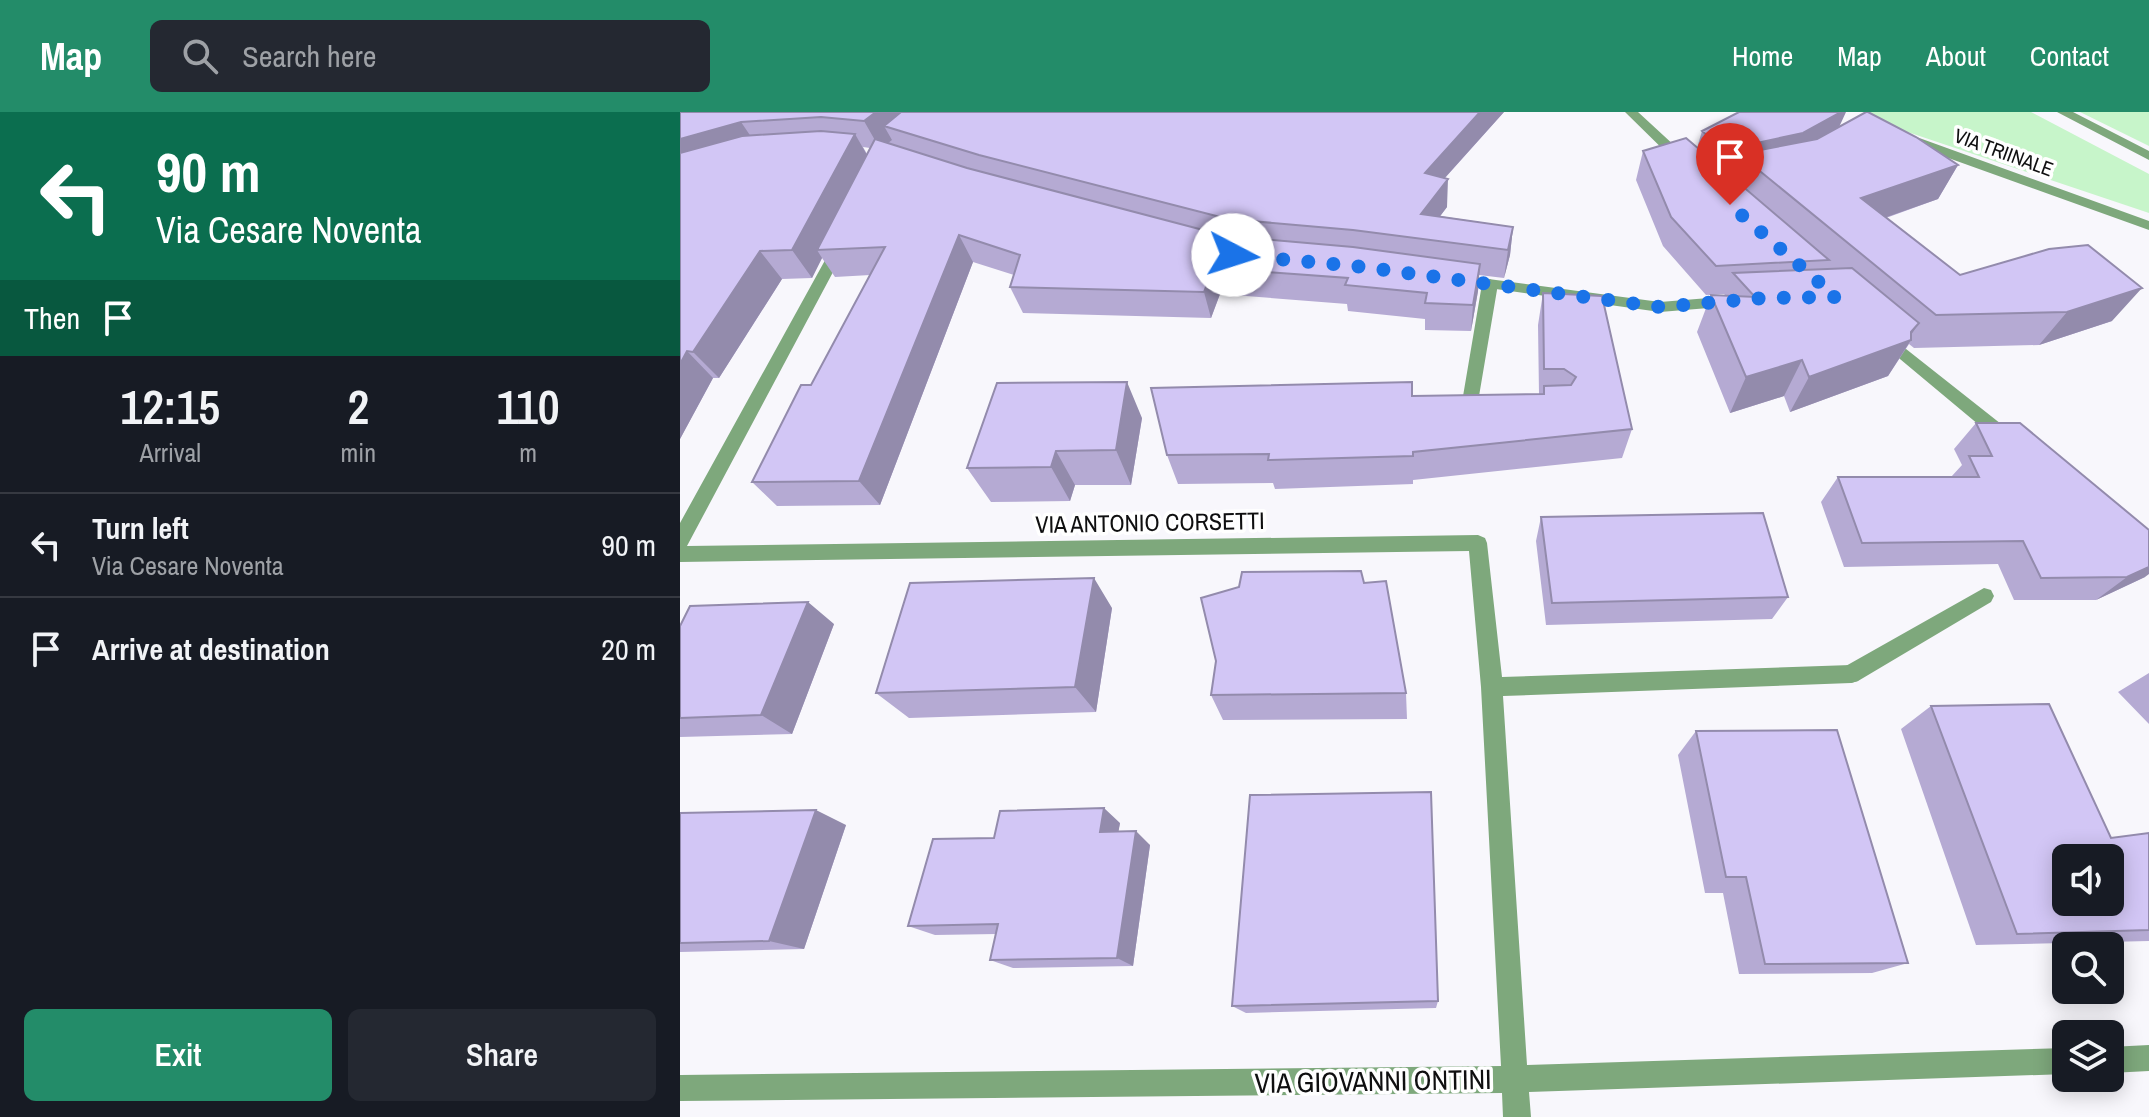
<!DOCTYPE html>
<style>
:root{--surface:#171b24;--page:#242831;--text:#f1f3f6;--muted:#9ea1a6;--line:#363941;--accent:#238c69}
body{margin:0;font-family:"Archivo Narrow",sans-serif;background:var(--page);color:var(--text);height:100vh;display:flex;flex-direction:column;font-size:30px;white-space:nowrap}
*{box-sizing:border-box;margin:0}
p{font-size:26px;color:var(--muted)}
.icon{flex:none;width:44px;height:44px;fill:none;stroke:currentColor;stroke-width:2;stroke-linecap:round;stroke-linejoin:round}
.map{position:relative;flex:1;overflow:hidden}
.panel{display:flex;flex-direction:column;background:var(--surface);width:680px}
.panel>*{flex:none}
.hud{background:#0b6e4f;color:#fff;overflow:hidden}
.fabs{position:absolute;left:1372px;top:732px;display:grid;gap:16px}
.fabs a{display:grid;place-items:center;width:72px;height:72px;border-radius:12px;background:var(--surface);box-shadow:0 4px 20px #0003;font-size:40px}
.pin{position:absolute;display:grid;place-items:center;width:68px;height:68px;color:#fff;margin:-82px -34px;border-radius:50% 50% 50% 0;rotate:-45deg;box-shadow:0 0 8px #0007}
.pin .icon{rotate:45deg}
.me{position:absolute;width:88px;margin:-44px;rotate:95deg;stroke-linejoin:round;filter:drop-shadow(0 0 6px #0008)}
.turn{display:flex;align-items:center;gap:28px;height:168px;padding:0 24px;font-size:36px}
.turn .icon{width:104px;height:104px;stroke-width:2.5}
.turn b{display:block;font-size:56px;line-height:68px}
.then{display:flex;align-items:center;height:76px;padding:0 24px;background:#0003;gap:16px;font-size:30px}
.eta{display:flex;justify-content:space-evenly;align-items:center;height:136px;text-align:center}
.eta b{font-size:48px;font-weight:600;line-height:56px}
.primary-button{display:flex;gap:16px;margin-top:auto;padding:16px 24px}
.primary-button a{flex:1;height:92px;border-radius:12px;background:var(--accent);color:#fff;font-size:32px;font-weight:600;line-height:92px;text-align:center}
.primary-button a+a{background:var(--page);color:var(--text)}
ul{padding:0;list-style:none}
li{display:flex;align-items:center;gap:24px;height:104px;padding:0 24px;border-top:2px solid var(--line)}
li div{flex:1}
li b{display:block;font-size:30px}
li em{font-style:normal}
header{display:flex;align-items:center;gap:48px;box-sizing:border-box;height:112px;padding:0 40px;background:var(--accent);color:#fff}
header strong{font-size:38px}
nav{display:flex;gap:44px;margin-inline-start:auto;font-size:28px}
.search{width:560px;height:72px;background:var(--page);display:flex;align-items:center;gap:20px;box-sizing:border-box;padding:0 28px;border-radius:12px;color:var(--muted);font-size:30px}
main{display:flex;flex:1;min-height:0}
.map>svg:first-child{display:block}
.green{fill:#c7f5ca}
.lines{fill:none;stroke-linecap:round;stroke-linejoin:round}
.service{fill:#7ea87c;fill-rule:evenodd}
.minor{fill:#7ea87c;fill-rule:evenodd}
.wall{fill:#b5aad3;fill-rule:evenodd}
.shaded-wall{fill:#938bac}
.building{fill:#d2c6f5;stroke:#938bac;stroke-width:2;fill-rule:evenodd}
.route{stroke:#1a73e8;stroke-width:14;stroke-dasharray:0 25.2}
.labels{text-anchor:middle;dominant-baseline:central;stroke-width:7;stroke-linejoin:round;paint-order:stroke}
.far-street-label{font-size:20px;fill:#0f0f10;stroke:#fff}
.street-label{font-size:24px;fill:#0f0f10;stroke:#fff}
.near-street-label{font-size:28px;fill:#0f0f10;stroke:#fff}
</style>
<header>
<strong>Map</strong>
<div class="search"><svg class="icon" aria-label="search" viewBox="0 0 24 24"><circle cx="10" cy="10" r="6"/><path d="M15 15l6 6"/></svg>Search here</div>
<nav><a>Home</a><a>Map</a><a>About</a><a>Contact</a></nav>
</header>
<main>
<section class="panel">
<div class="hud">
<div class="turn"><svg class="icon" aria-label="left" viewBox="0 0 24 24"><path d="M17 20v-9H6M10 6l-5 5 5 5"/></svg><div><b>90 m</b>Via Cesare Noventa</div></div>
<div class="then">Then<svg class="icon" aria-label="arrive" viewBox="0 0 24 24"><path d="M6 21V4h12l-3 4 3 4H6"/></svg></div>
</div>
<div class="eta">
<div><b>12:15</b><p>Arrival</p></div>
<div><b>2</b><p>min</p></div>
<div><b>110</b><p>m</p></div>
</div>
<ul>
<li><svg class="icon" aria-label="left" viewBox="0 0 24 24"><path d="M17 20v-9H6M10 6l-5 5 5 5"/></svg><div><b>Turn left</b><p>Via Cesare Noventa</p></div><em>90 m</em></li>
<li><svg class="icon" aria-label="arrive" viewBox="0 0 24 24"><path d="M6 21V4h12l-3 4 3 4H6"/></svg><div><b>Arrive at destination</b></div><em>20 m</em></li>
</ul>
<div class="primary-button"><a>Exit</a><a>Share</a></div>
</section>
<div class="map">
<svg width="1469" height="1005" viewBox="0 0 1469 1005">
<rect width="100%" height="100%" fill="#f8f7fc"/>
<path class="green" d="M 1189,0 L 1351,0 L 1469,62 L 1469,101 L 1186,6 Z
M 1400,0 L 1469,0 L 1469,34 Z"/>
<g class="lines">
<path class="service" d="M 810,167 L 818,172 L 798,290 L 810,292 L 812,296 C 807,305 786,305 781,296 L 802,172 Z
M 1304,476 L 1311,478 L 1314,484 L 1311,490 L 1178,569 L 1171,571 L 1164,569 L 1161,562 L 1164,555 Z"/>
<path class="minor" d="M 945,0 L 958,0 L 1009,47 L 1009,53 L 999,53 Z
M 1377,0 L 1393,0 L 1469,39 L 1469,48 Z
M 1221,23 L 1231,23 L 1469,109 L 1469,118 L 1221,29 Z
M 161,127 L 168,132 L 7,434 L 798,423 L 805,426 L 807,431 L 822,565 L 1171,553 L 1178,555 L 1181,562 L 1178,569 L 1171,571 L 823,584 L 847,953 L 1386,936 L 1386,962 L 849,980 L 851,1005 L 823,1005 L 822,981 L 0,989 L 0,963 L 821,954 L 801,575 L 789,439 L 0,450 L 0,411 L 154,132 Z
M 771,162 L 980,190 L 1053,184 L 1061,189 L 1053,194 L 980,200 L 766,170 L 763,167 Z
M 1202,218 L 1335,323 L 1338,328 L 1335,333 L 1323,333 L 1196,227 L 1196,219 Z
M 1469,933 L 1469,959 L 1430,961 L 1430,935 Z"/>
</g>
<path class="wall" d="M 0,0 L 824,0 L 765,66 L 767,95 L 760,104 L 833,115 L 830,143 L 824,166 L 799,163 L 798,179 L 791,219 L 745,218 L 745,207 L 668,199 L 667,192 L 540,182 L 531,206 L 343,201 L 330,175 L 334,163 L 293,150 L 200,393 L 97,394 L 72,370 L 131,273 L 190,163 L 155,165 L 142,146 L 132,166 L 102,167 L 39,266 L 33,266 L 0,327 ZM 183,35 L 190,36 L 187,42 Z
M 1159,14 L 1278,53 L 1258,87 L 1206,106 L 1280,163 L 1432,209 L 1359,233 L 1234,236 L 1229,232 L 1208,264 L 1110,300 L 1104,284 L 1050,301 L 1017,220 L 1031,183 L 1044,183 L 1045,182 L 1026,183 L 983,134 L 956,68 L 963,39 L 1017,36 L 1022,19 Z
M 863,181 L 952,317 L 942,346 L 733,368 L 733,372 L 595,377 L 593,371 L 498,372 L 487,343 L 859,282 L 858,213 Z
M 462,306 L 451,373 L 395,373 L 390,389 L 311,390 L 287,356 Z
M 1296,311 L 1465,465 L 1416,488 L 1334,488 L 1318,452 L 1164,455 L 1141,390 L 1158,365 L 1271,365 L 1282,353 L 1274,337 Z
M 861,405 L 1108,485 L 1092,507 L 866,513 L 856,429 Z
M 684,471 L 726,581 L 727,607 L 543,608 L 531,583 Z
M 432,496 L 416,600 L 229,606 L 196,581 Z
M 154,512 L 112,622 L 0,625 L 0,514 Z
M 1469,561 L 1469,612 L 1438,580 Z
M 1251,594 L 1431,726 L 1469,721 L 1469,829 L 1296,833 L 1221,617 Z
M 1016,619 L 1228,851 L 1192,861 L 1059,862 L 1043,781 L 1025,781 L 998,643 Z
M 0,701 L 166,713 L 124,837 L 0,840 Z
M 440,711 L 438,720 L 470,733 L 453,854 L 333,856 L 310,848 L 316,822 L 255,823 L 228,814 L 314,726 Z
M 758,889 L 756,896 L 566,901 L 552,894 Z"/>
<path class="shaded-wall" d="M 196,0 L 246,0 L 204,14 L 212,28 L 200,37 L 184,9 Z
M 800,0 L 824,0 L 744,89 L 745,61 Z
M 1161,0 L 1166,0 L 1155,24 L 1059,42 L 1053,62 L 1035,66 L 1044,38 Z
M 61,10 L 80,38 L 0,61 L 0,27 Z
M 175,22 L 191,50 L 137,138 L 142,146 L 132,166 L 112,138 Z
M 1278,53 L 1258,87 L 1164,120 L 1181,86 Z
M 768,67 L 767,95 L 743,127 L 741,102 Z
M 833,115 L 830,143 L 824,166 L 828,138 Z
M 279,123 L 293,150 L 200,393 L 179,369 Z
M 80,139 L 102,167 L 39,266 L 13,240 Z
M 800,152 L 798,179 L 791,219 L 793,193 Z
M 533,156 L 540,182 L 531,206 L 524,180 Z
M 1462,176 L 1432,209 L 1359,233 L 1387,200 Z
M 1239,211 L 1227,229 L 1231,228 L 1208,264 L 1110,300 L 1129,265 L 1231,220 Z
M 7,239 L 33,266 L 0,327 L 0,252 Z
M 1122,248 L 1104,284 L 1050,301 L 1066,265 Z
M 447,270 L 462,306 L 451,373 L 436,338 Z
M 376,339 L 395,373 L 390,389 L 371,355 Z
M 1469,455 L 1469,462 L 1465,465 L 1416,488 L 1447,465 Z
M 414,466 L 432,496 L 416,600 L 395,575 Z
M 128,490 L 154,512 L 112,622 L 81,603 Z
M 424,696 L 440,711 L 436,734 L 420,720 Z
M 136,698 L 166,713 L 124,837 L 89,829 Z
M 456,719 L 470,733 L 453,854 L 437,846 Z"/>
<path class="building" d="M 0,0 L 196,0 L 184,9 L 141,5 L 61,10 L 0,27 Z
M 221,0 L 800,0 L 745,61 L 768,67 L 741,102 L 833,115 L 828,138 L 673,118 L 548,107 L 299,43 L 204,14 Z
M 1059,0 L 1161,0 L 1123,21 L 1044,38 L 1022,19 Z
M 1186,0 L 1188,0 L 1236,25 L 1278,53 L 1181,86 L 1280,163 L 1369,137 L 1408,133 L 1462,176 L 1387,200 L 1256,203 L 1059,42 L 1137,27 Z
M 141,19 L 175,22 L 112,138 L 80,139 L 13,240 L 7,239 L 0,252 L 0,41 L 62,24 Z
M 1006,26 L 1149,148 L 1036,154 L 991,105 L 963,39 Z
M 195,27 L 287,56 L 546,124 L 673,135 L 800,152 L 793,193 L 745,191 L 747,181 L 665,173 L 668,166 L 533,156 L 524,180 L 330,175 L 340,143 L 279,123 L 179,369 L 72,370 L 121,273 L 131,273 L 205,135 L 137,138 Z
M 1172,156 L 1239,211 L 1231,220 L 1231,228 L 1129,265 L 1122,248 L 1066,265 L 1031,183 L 1075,185 L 1053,161 Z
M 863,181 L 922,184 L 952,317 L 733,340 L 733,344 L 588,348 L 589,342 L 487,343 L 471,276 L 732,270 L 732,284 L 864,282 L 864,274 L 891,273 L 896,265 L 884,257 L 864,257 Z
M 447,270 L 436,338 L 376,339 L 371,355 L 287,356 L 317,271 Z
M 1296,311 L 1340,311 L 1469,418 L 1469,455 L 1447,465 L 1361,466 L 1343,429 L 1182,431 L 1158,365 L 1299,365 L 1289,344 L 1312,344 Z
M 1083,401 L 1108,485 L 872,491 L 861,405 Z
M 681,459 L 684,471 L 706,469 L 726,581 L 531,583 L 536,549 L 521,486 L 559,475 L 562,460 Z
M 414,466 L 395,575 L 196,581 L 230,471 Z
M 128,490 L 81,603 L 0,606 L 0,514 L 10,494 Z
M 1369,592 L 1431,726 L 1469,721 L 1469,818 L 1337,822 L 1251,594 ZM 1386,746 L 1430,746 L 1430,790 L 1386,790 Z
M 1157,618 L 1228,851 L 1085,852 L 1066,765 L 1046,765 L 1016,619 Z
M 751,680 L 758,889 L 552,894 L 570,683 Z
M 424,696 L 420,720 L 456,719 L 437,846 L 310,848 L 318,812 L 228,814 L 253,727 L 314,726 L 320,699 Z
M 136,698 L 89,829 L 0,831 L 0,701 Z"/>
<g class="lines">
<path class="route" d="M 553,143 L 675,154 L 980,195 L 1084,186 L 1156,185 L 1050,93"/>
</g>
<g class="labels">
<g class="far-street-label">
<text transform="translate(1324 40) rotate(20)">VIA TRIINALE</text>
</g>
<g class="street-label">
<text transform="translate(470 410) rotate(-1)">VIA ANTONIO CORSETTI</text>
</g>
<g class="near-street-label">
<text transform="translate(693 969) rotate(-1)">VIA GIOVANNI ONTINI</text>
</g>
</g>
</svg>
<div class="fabs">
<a><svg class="icon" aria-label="sound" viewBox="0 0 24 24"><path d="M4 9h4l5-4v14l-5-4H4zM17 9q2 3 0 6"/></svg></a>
<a><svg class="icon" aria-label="search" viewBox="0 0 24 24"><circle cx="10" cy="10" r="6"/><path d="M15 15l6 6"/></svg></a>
<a><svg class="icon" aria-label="layers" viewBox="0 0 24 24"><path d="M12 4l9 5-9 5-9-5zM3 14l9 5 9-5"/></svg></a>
</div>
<div class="pin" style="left:1050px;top:93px;background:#d93025"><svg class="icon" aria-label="arrive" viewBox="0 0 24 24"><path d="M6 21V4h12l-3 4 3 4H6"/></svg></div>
<svg class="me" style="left:553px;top:143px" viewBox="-20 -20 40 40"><circle r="19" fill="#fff"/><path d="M0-13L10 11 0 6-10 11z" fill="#1a73e8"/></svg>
</div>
</main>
